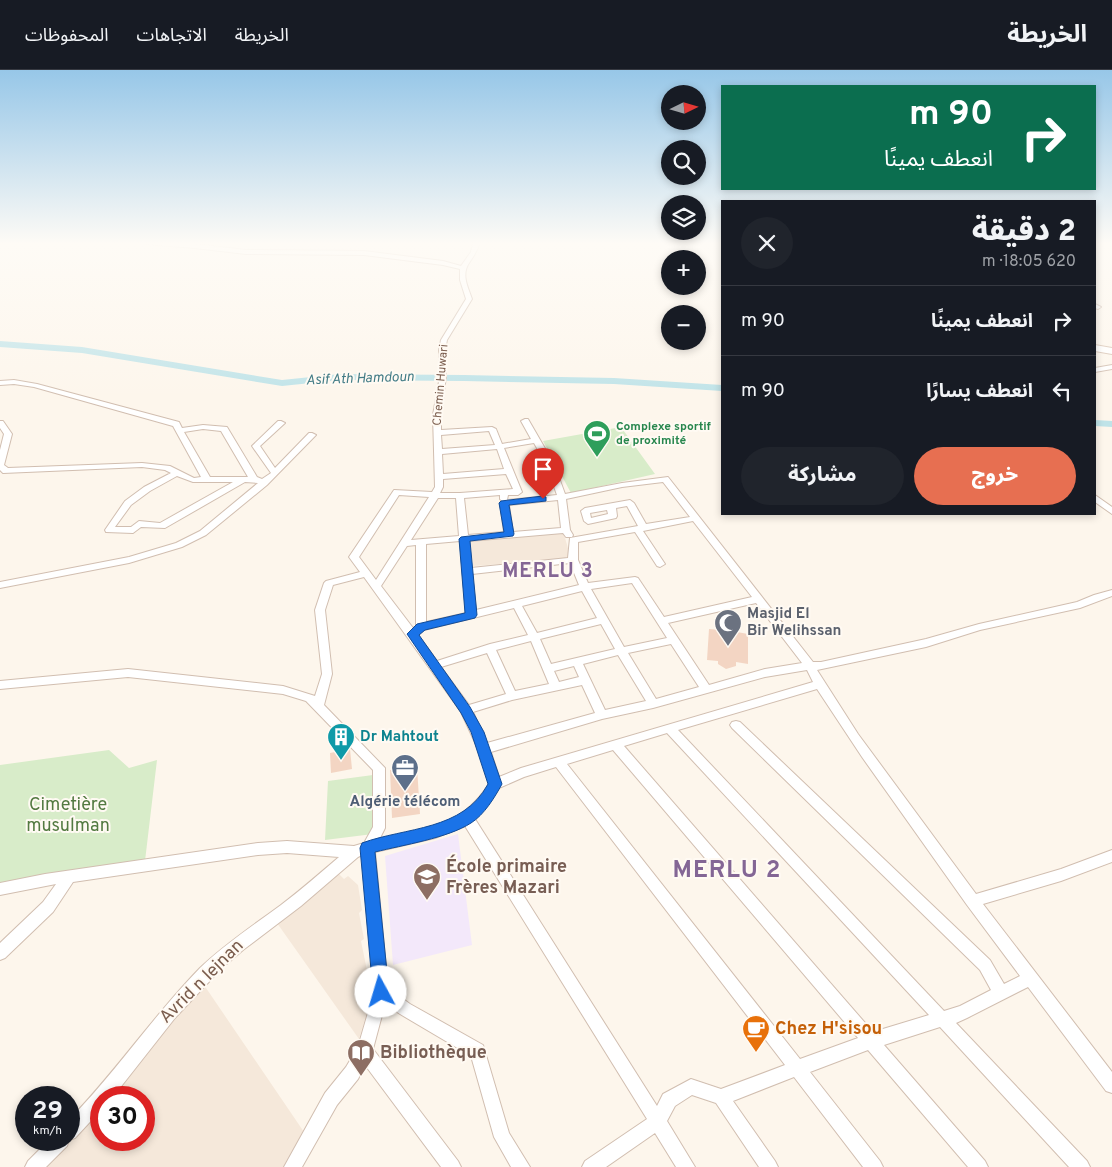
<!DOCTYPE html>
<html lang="ar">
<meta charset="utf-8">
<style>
:root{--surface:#171b24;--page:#20242c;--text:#f1f3f6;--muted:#9ea1a6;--line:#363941;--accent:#e76f51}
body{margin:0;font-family:Overpass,"Noto Sans Arabic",sans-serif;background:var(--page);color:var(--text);direction:rtl;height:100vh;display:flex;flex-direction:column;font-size:19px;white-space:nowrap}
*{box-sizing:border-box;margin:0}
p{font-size:16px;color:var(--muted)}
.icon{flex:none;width:28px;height:28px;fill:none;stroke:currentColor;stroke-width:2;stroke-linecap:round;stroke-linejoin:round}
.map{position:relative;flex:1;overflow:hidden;direction:ltr}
.side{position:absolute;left:721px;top:130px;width:375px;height:315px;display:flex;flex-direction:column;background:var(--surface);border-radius:0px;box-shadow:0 2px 8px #0003;direction:rtl}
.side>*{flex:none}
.guide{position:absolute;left:721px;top:15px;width:375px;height:105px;border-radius:0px;box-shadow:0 2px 8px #0003;direction:rtl;background:#0b6e4f;color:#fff;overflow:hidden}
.needle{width:32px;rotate:85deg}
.fabs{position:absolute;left:661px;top:15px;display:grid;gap:10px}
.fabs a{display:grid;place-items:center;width:45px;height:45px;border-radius:50%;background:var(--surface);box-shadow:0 2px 8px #0003;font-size:25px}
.speed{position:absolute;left:15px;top:1016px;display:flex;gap:10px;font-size:25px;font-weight:700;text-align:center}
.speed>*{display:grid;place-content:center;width:65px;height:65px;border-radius:50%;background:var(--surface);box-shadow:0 2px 8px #0003;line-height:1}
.speed small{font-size:12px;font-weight:400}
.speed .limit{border:8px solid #d22;background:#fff;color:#111}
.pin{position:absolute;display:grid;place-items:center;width:42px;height:42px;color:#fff;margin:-51px -21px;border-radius:50% 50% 50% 0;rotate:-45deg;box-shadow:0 0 5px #0007}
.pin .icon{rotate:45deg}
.me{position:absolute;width:55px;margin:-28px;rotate:354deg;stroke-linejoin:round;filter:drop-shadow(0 0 4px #0008)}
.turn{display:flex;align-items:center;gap:18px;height:105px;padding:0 20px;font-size:22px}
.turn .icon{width:65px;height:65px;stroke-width:2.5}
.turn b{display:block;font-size:35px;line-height:42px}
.round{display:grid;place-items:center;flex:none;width:52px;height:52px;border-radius:26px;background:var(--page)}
.summary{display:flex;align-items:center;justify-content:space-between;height:85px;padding:0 20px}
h1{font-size:30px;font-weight:800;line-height:38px}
.action{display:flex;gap:10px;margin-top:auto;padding:10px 20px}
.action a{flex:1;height:58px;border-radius:30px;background:var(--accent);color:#fff;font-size:20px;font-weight:800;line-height:58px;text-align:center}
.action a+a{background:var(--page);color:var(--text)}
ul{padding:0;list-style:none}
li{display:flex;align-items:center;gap:15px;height:70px;padding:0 20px;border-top:1px solid var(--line)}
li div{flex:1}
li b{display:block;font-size:19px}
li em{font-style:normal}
header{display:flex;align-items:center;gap:30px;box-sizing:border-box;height:70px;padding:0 25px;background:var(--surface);border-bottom:1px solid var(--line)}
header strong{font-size:24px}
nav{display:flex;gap:28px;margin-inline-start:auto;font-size:18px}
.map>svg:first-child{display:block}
.residential{fill:#f5e8da}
.education{fill:#f3e8fa}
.green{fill:#d8ecc9}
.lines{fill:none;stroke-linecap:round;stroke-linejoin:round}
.river{fill:#bfe3e8;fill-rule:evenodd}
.building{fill:#f3d5c3}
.street-casing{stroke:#d1beb0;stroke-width:2}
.secondary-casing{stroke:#d6c0b0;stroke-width:2}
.street{fill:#fff;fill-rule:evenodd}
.secondary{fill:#fff;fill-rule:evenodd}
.route{fill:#1a73e8;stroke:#114b97}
.labels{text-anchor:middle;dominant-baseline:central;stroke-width:4;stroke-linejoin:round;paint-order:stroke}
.far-street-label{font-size:12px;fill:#7a5c4d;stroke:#fffaf3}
.far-leisure-label{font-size:12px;font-weight:bold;fill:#27864d;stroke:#fffaf3;text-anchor:start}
.far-water-label{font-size:14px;font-style:italic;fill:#437c86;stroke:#fffaf3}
.worship-label{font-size:15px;font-weight:bold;fill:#5b616d;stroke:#fffaf3;text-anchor:start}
.culture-label{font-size:15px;font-weight:bold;fill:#0d838f;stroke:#fffaf3;text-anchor:start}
.service-label{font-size:15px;font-weight:bold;fill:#4e5e75;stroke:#fffaf3}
.near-park-label{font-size:18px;fill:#537a41;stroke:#fffaf3}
.near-education-label{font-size:18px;font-weight:bold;fill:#785e54;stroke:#fffaf3;text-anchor:start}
.near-street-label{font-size:18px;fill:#7a5c4d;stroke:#fffaf3}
.near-food-label{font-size:18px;font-weight:bold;fill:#c56008;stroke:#fffaf3;text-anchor:start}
.district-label{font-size:20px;font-weight:bold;letter-spacing:1px;fill:#846695;stroke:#fffaf3}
.near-district-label{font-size:24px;font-weight:bold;letter-spacing:1px;fill:#846695;stroke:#fffaf3}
</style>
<header>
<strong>الخريطة</strong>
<nav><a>الخريطة</a><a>الاتجاهات</a><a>المحفوظات</a></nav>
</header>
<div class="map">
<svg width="1112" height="1097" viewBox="0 0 1112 1097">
<rect width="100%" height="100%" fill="#fdf6ec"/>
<path class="residential" d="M 563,461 L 570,485 L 566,489 L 473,496 L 470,470 Z
M 339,804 L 344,809 L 348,806 L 358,815 L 362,840 L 359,843 L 364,869 L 361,871 L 372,925 L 359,969 L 277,853 Z
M 204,915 L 306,1065 L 287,1097 L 44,1097 L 101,1036 L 101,1070 L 144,1070 L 144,1028 L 109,1027 Z"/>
<path class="education" d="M 458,764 L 472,875 L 393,895 L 385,786 Z"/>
<path class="green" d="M 621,357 L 655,404 L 571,423 L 543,371 Z
M 109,680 L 129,698 L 157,690 L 145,791 L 0,818 L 0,695 Z
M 373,705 L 373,764 L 325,770 L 328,711 Z"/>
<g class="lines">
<path class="river" d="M 0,271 L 82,277 L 282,310 L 340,304 L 464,305 L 614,308 L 722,315 L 722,321 L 614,314 L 464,311 L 340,310 L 282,316 L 82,283 L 0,277 Z
M 1095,350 L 1112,351 L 1112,357 L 1095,356 Z"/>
</g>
<path class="building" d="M 730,555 L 737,559 L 737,562 L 748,564 L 748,594 L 736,592 L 736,596 L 726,599 L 718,594 L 718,591 L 707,590 L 709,559 L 720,560 L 720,557 Z
M 350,679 L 352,699 L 331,703 L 330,683 Z
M 417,697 L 420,744 L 392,748 L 390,700 Z"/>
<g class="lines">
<defs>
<path id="street" d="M 146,174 L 195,174 L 246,180 L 364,181 L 443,191 L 461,196 L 471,182 L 473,174 L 479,174 C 477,182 473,187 469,193 C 461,205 468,217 472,229 L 447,270 L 445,280 L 446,306 L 441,345 L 441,360 L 492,357 L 496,359 L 502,374 L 531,369 L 521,351 L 525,349 L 528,349 L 554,394 L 565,424 L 622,413 L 668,407 L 813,592 L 821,592 L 926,569 L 979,554 L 1077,532 L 1094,525 L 1112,520 L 1112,526 L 1080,538 L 980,560 L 926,577 L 817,600 L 858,664 L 976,824 L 1061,799 L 1112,780 L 1112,792 L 1061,811 L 983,834 L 1112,1002 L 1112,1023 L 1106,1021 L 1028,917 L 967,948 L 956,953 L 1087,1091 L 1090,1097 L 1069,1097 L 940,957 L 884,975 L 985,1091 L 988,1097 L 968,1097 L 868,980 L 810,1002 L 880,1091 L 883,1097 L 863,1097 L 794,1007 L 733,1031 L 775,1091 L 778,1097 L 759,1097 L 716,1033 L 692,1025 L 675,1036 L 667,1051 L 695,1097 L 676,1097 L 655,1063 L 606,1097 L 582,1097 L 585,1091 L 647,1049 L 465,756 L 435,768 L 375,782 L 388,918 L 410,934 L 483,975 L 509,1063 L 530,1097 L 511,1097 L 494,1067 L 471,986 L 400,944 L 385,934 L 373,979 L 458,1091 L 461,1097 L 441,1097 L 365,995 L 358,1009 L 337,1035 L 302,1097 L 284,1097 L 325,1023 L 346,997 L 358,977 L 374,922 L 362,785 L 358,787 L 301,836 L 243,880 L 221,899 L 175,948 L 112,1028 L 101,1028 L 101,1040 L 75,1068 L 69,1070 L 67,1076 L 46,1097 L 25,1097 L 28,1091 L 49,1070 L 69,1070 L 69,1050 C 116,1002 153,946 200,898 C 225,874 254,855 281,835 C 301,820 320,803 339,787 L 287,783 L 258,785 L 73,812 L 53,842 L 5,888 L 0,890 L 0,873 L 43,832 L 56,814 L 0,825 L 0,813 L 45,804 L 258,773 L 287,771 L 354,776 L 364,773 L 373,757 L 373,700 L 306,631 L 283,624 L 128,607 L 0,619 L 0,611 L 128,599 L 283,616 L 315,626 L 322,604 L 315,540 L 324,513 L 326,511 L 360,502 L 349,487 L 394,420 L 432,422 L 435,417 L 433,345 L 440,306 L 439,280 L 441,270 L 466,229 L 460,210 L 460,199 L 443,195 L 364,185 L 246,184 L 195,178 ZM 489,361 L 495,375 L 442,379 L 441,365 ZM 534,373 L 546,394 L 557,425 L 507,430 L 508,425 L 518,425 L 522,422 L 504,378 ZM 497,379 L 504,399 L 443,404 L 442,384 ZM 506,404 L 513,419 L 460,423 L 440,423 L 443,417 L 443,409 ZM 663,412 L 690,447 L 646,454 L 634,433 L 630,430 L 585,438 L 581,441 L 584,451 L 588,454 L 616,448 L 617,446 L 616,438 L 627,436 L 638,456 L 570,468 L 568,488 L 471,498 L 469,471 L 563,463 L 566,467 L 572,467 L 573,465 L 570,460 L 566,429 L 622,417 ZM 399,425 L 429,427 L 376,510 L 359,487 ZM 500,425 L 500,429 L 502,431 L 500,433 L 504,462 L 468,465 L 464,428 ZM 438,428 L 456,428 L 459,466 L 411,470 ZM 558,430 L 561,458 L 513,462 L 509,435 ZM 607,440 L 608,444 L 591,448 L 590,443 ZM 693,451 L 752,527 L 664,547 L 638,508 L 635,507 L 588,513 L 578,490 L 578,472 L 635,462 L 657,496 L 660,497 L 665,494 L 643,461 ZM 460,471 L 466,543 L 426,552 L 426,474 ZM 416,475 L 416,556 L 413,558 L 381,516 L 407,476 ZM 570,493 L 579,515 L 476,540 L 472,504 ZM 364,507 L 461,642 L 478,679 L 489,714 C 461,757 426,760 379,770 L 385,758 L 385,698 L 324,635 L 332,604 L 325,540 L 333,515 ZM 632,513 L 667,568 L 624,577 L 591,519 ZM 582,521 L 597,548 L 537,563 L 522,536 ZM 756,533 L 802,593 L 765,599 L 709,615 L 668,553 ZM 514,538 L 528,565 L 490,574 L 437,591 L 418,565 L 424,560 ZM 601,554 L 615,579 L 551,594 L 540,569 ZM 531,571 L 549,614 L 515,621 L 496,580 ZM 671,574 L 699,617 L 656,629 L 628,583 ZM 487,583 L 506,624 L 469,635 L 441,597 ZM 618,585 L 646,631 L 605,640 L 583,594 ZM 574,596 L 579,607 L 559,612 L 554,601 ZM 807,600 L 813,612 L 521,698 L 499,707 L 491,682 L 602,649 L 653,638 L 765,607 ZM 582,615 L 595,643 L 487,673 L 473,642 L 512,630 ZM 817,619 L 862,687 L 967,835 L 1020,906 L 1004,914 L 990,890 L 740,652 L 736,651 L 732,652 L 730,655 L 732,658 L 980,900 L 991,920 L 960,936 L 944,941 L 678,660 ZM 667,663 L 929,945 L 873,962 L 624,676 ZM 613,680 L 858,968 L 800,989 L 567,694 ZM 556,697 L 785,995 L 721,1019 L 691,1009 L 663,1024 L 657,1036 L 475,749 L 487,735 L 499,718 L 524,707 Z
M 1095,234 L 1101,237 L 1098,239 L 1095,238 Z
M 1112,295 L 1112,299 L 1095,302 L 1095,298 Z
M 14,310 L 37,314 L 179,352 L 182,358 L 203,355 L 227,357 L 257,407 L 262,409 L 271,403 L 252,376 L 278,351 L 281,351 L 285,353 L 260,376 L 275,398 L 309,363 L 312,363 L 316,365 L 267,415 L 206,465 L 182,477 L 129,493 L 0,518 L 0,512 L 129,487 L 176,473 L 200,461 L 258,413 L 245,412 L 165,458 L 141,457 L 133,463 L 106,462 L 105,460 L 125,431 L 144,417 L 171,403 L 165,400 L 142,397 L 3,403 L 0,400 L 0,380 L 4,364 L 0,358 L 0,351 L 3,351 L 12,364 L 4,395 L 8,398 L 142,393 L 170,396 L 194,408 L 201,407 L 173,356 L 34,317 L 14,314 L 0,315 L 0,311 ZM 203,359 L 221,361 L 248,407 L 210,407 L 184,362 ZM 177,406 L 193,412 L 233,412 L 160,453 L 139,451 L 131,457 L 115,457 L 131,435 L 150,421 Z
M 1095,425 L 1112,437 L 1112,444 L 1095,432 Z"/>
<path id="secondary" d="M 1095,275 L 1112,278 L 1112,284 L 1095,281 Z"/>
</defs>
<use href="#street" class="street-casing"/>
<use href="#secondary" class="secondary-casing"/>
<use href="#street" class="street"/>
<use href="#secondary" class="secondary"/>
</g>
<linearGradient id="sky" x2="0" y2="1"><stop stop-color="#97c7e8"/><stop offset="0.53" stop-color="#fefbf6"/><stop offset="1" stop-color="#fefbf6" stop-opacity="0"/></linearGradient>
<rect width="1112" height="328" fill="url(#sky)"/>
<path class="route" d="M 543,426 L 546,427 L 546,431 L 509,435 L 514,464 L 513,466 L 470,471 L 477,545 L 475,548 L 425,560 L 419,565 L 470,637 L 484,662 L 502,714 C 495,727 484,745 471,753 C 448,768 403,775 375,782 L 389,922 L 387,928 L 381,931 L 375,928 L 373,922 L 360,778 L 362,773 C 406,757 463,761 488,714 L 471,662 L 461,643 L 407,564 L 417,554 L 465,543 L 459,469 L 461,467 L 504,462 L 499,433 L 501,431 Z"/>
<defs>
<symbol id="stadium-pin" viewBox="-11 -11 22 30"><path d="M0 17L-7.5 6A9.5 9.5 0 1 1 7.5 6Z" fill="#2e9e5b" stroke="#fffaf3"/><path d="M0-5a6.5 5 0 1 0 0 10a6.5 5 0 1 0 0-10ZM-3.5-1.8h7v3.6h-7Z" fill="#fff"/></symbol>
<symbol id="mosque-pin" viewBox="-11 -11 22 30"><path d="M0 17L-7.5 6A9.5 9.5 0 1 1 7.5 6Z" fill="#6b7280" stroke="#fffaf3"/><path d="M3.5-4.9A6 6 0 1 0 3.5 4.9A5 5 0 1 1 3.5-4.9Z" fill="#fff"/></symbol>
<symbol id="building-pin" viewBox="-11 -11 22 30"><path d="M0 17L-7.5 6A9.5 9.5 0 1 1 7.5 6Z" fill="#0f9aa8" stroke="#fffaf3"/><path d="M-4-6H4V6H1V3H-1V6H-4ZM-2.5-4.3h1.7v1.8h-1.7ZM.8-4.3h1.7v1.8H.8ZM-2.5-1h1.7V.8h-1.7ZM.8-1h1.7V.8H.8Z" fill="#fff"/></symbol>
<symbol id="office-pin" viewBox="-11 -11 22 30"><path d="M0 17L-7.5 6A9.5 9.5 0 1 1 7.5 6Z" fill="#5c6f8a" stroke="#fffaf3"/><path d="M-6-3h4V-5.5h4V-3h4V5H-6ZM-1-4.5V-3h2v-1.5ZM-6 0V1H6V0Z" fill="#fff"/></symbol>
<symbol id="school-pin" viewBox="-11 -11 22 30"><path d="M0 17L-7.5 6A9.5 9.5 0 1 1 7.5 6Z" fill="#8d6e63" stroke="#fffaf3"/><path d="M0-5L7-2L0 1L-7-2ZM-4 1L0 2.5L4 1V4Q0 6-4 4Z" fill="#fff"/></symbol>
<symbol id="cafe-pin" viewBox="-11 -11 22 30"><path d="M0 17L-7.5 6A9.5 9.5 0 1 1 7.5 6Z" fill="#e8710a" stroke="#fffaf3"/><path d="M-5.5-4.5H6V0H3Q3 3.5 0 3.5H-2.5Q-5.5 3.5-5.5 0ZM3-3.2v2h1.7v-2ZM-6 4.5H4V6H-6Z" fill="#fff"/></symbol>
<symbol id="library-pin" viewBox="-11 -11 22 30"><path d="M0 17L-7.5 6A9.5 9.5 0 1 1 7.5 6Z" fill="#8d6e63" stroke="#fffaf3"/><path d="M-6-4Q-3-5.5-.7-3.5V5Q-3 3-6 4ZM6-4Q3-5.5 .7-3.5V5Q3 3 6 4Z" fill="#fff"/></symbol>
</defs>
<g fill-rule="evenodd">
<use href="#stadium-pin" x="581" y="348" width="32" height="43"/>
<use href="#mosque-pin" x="712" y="537" width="32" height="43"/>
<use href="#building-pin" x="325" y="651" width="32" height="43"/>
<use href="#office-pin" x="389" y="682" width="32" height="43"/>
<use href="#school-pin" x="411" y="791" width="32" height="43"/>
<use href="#cafe-pin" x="740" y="943" width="32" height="43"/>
<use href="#library-pin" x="345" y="967" width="32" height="43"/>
</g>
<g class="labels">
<g class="far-street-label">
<text transform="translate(441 315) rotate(-85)">Chemin Huwari</text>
</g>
<g class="far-leisure-label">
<text x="616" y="357">Complexe sportif<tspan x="616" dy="14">de proximité</tspan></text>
</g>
<g class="far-water-label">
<text transform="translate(360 309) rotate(-2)">Asif Ath Hamdoun</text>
</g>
<g class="worship-label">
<text x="747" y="544">Masjid El<tspan x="747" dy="17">Bir Welihssan</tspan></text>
</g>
<g class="culture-label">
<text x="360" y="667">Dr Mahtout</text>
</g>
<g class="service-label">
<text x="405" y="732">Algérie télécom</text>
</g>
<g class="near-park-label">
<text x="68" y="735">Cimetière<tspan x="68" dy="21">musulman</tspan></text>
</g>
<g class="near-education-label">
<text x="446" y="797">École primaire<tspan x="446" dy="21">Frères Mazari</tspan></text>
<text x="380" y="983">Bibliothèque</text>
</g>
<g class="near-street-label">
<text transform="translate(202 912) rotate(-45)">Avrid n lejnan</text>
</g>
<g class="near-food-label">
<text x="775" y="959">Chez H'sisou</text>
</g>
<g class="district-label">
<text x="548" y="502">MERLU 3</text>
</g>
<g class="near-district-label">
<text x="727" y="801">MERLU 2</text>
</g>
</g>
</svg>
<div class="fabs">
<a><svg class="needle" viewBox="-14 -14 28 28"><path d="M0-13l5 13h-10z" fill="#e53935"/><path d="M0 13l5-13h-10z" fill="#9ea1a6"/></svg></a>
<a><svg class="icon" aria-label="search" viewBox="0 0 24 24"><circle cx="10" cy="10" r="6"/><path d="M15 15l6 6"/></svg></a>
<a><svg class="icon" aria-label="layers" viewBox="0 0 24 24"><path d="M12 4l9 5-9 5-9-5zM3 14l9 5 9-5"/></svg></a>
<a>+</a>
<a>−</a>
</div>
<div class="speed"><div>29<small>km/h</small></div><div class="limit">30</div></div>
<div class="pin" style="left:543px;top:429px;background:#d93025"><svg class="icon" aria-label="arrive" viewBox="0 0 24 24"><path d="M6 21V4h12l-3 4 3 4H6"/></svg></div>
<svg class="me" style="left:381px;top:922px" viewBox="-20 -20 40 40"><circle r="19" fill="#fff"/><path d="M0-13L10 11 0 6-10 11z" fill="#1a73e8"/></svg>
<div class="guide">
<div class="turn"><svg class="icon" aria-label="right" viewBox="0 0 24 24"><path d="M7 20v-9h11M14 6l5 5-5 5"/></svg><div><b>90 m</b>انعطف يمينًا</div></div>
</div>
<section class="side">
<div class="summary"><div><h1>2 دقيقة</h1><p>620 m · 18:05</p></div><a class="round"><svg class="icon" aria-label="close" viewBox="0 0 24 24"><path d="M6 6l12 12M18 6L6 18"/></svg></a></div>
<ul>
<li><svg class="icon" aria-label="right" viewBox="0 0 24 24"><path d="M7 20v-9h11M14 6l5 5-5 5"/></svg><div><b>انعطف يمينًا</b></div><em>90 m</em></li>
<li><svg class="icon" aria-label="left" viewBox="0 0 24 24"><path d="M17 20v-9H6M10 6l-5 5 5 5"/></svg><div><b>انعطف يسارًا</b></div><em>90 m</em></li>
</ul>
<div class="action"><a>خروج</a><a>مشاركة</a></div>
</section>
</div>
